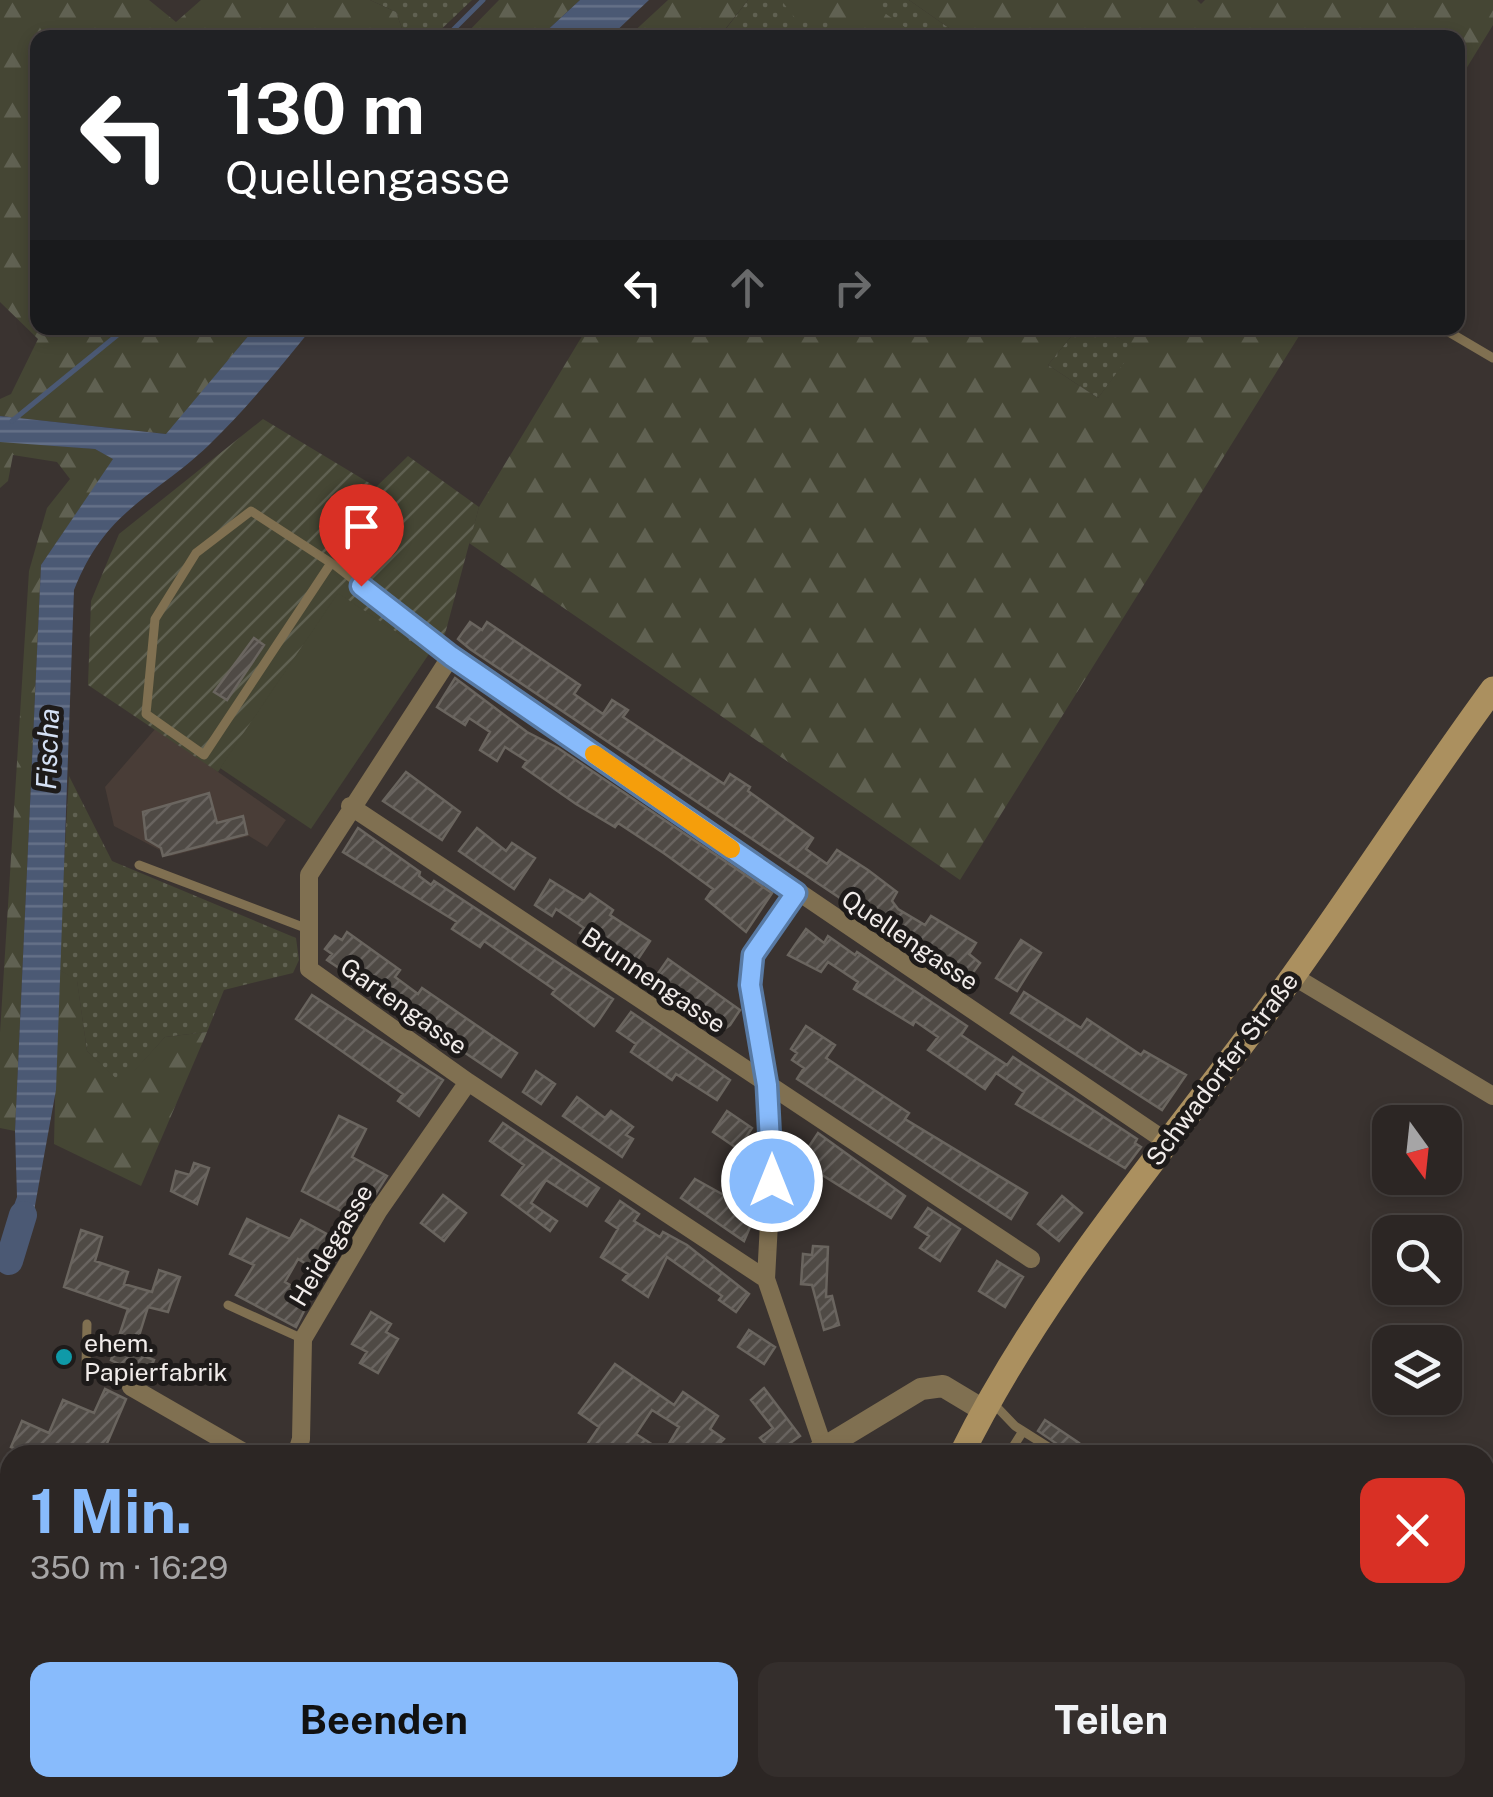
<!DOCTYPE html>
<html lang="de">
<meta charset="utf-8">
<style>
:root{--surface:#2c2624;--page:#342e2c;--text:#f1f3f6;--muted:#a6a5a6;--line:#484341;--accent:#88bbfc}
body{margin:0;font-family:"Public Sans",sans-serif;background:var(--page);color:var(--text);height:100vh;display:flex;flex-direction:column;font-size:38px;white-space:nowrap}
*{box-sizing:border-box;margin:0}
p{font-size:32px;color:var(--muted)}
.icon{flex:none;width:55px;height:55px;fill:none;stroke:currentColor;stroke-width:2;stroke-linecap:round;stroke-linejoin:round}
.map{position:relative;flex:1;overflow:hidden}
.side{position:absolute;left:0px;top:1445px;width:1495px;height:352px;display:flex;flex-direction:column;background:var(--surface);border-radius:30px 30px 0 0;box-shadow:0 5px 15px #0003,0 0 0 2px var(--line)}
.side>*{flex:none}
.hud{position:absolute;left:30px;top:30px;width:1435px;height:305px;border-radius:20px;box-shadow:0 5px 15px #0003,0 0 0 2px var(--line);background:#202124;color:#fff;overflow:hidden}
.needle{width:65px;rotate:165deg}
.controls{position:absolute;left:1372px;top:1105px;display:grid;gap:20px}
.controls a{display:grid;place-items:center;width:90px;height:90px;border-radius:20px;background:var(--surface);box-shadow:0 5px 15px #0003,0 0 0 2px var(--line);font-size:50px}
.pin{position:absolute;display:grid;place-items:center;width:85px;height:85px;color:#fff;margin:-102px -42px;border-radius:50% 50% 50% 0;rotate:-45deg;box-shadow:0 0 10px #0007}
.pin .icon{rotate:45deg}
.me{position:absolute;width:110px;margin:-55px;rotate:0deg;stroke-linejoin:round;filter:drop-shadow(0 0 8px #0008)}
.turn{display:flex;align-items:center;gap:35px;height:210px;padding:0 30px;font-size:45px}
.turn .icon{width:130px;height:130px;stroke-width:2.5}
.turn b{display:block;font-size:70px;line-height:85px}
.lanes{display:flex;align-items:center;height:95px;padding:0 30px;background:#0003;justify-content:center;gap:50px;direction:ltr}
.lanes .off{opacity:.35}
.round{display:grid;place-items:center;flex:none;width:105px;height:105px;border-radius:20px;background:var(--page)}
.headline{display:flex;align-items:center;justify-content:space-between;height:170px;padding:0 30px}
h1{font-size:60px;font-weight:700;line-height:75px;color:var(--accent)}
.primary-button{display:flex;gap:20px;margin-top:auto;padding:20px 30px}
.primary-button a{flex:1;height:115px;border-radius:20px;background:var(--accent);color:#111;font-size:40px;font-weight:700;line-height:115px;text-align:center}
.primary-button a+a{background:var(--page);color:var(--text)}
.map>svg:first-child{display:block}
.built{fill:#493d37}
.grass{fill:url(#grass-dots)}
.forest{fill:url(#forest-firs)}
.garden{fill:url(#garden-furrows)}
.pitch{fill:#454634}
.water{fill:url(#water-rules)}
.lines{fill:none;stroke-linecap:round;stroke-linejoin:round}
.stream{stroke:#4b5974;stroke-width:5}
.river{stroke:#4b5974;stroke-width:28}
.building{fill:url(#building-hatch);stroke:#6a655f;stroke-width:2.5;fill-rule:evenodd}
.service{stroke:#807051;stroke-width:9}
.minor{stroke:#807051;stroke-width:18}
.tertiary{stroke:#807051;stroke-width:22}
.secondary{stroke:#ab905f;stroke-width:25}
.route-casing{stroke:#587aa4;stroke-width:25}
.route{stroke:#88bbfc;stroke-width:18}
.slow{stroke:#f59e0b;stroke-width:18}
.culture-dot{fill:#0f9aa8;stroke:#1e1b1a;stroke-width:4}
.labels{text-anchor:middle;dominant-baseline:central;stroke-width:10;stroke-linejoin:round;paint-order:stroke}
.street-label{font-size:25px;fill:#f1ecea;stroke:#1e1b1a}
.poi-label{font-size:25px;fill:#f1ecea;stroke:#1e1b1a;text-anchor:start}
.water-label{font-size:28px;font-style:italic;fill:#d5e1f5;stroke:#1e1b1a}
</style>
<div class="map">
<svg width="1493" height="1797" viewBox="0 0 1493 1797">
<defs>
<pattern id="grass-dots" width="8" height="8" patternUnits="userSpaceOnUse" patternTransform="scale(2.5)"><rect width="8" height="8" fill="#454634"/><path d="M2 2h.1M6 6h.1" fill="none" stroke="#606152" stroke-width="1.8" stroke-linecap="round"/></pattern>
<pattern id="forest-firs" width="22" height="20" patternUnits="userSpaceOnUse" patternTransform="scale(2.5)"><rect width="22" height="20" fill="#454634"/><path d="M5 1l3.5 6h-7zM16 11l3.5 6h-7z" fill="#606152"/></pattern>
<pattern id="garden-furrows" width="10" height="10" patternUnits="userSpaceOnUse" patternTransform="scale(2.5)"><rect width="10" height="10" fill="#454634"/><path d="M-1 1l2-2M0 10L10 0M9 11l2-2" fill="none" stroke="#606152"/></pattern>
<pattern id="water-rules" width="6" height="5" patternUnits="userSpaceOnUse" patternTransform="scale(2.5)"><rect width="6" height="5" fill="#4b5974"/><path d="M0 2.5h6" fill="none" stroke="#657188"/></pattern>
<pattern id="building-hatch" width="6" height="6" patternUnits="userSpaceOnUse" patternTransform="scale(2.5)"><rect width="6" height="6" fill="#4f4a45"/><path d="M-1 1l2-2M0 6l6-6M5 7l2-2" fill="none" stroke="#696460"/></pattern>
</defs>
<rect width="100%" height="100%" fill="#3a3330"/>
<path class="built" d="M 156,728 L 286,820 L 267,847 L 249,836 L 171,856 L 114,826 L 105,787 Z"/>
<path class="grass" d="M 370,0 L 472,0 L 432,38 L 405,37 L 396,12 Z
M 748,0 L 909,0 L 962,37 L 719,38 Z
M 1078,328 L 1102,328 L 1136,348 L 1098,398 L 1048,365 Z
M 69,776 L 112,861 L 296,938 L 299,960 L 293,973 L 224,990 L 207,1032 L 165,1037 L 122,1085 L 87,1051 L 77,981 L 58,969 Z"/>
<path class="forest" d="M 0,0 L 149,0 L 176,22 L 201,0 L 370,0 L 396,12 L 405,37 L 38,38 L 38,328 L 255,328 L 167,434 L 0,416 L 0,399 L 11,394 L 38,339 L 0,302 Z
M 499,0 L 580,0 L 540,37 L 463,37 Z
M 668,0 L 748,0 L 719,37 L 628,37 Z
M 781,0 L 866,0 L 919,37 L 858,37 L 825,18 L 795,18 Z
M 909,0 L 1197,0 L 1201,4 L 1205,0 L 1493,0 L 1493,25 L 1458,82 L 1458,38 L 962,37 Z
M 587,328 L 1078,328 L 1048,365 L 1098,398 L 1135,348 L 1102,328 L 1304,328 L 960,880 L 469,543 L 479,507 Z
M 8,441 L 95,449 L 114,459 L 41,565 L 15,1131 L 0,1128 L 0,1033 L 29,571 L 47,508 L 70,479 L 57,462 L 13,455 L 8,481 L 0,488 L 0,442 Z
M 58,969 L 77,980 L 87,1051 L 122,1084 L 165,1037 L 207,1032 L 141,1186 L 54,1144 Z"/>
<path class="garden" d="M 263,419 L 376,487 L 408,456 L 479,507 L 445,634 L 429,654 L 338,594 L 218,772 L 88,685 L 91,601 L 119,534 Z"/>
<path class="pitch" d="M 338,593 L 429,654 L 311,829 L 220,768 Z"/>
<path class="water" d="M 580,0 L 649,0 L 610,37 L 540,37 Z
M 255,328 L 312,328 C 279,369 247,408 209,445 C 152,499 106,509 74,590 L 56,1090 L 32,1222 L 17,1252 L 0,1244 L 17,1197 L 15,1131 L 41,565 L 113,459 L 95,449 L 0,442 L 0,416 L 166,434 Z"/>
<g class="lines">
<path class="stream" d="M 445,38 L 483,0
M 12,421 L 126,328"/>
<path class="river" d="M 9,1261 L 23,1215"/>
</g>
<path class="building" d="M 470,622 L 482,630 L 487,622 L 580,685 L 574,694 L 603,714 L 612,700 L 628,710 L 623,717 L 724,784 L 730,774 L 750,787 L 748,791 L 813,838 L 806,849 L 827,864 L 837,850 L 868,870 L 897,892 L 892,901 L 898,909 L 925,925 L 931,916 L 976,943 L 969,954 L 980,963 L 966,982 L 816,882 L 470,649 L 458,639 Z
M 254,638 L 264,645 L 227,700 L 214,692 Z
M 455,678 L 527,732 L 558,748 L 772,893 L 746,932 L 706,899 L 713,889 L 665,854 L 618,823 L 615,827 L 576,804 L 523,767 L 527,761 L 505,747 L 497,761 L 480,750 L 490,732 L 469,718 L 465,725 L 437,707 Z
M 406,772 L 460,812 L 442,840 L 383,801 Z
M 209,793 L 217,823 L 243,816 L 247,834 L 163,856 L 161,848 L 146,839 L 143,812 Z
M 358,828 L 420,872 L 419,876 L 431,885 L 434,881 L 613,999 L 599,1020 L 594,1026 L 552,994 L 555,990 L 484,941 L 480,947 L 452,929 L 457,922 L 343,852 Z
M 477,828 L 506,851 L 512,843 L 535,858 L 514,889 L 459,851 Z
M 550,880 L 584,901 L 590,894 L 613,910 L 610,915 L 650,941 L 632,968 L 580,933 L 584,928 L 556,909 L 552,916 L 535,905 Z
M 806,929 L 824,943 L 828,936 L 855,955 L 857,952 L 967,1026 L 961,1035 L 1007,1065 L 1013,1057 L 1137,1139 L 1135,1143 L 1141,1147 L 1125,1168 L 1016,1104 L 1024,1092 L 996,1073 L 985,1089 L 928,1050 L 938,1037 L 915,1021 L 913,1025 L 854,989 L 858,982 L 828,962 L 821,972 L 788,955 Z
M 347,932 L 400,970 L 395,977 L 418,994 L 422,988 L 517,1053 L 501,1077 L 327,960 L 332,954 L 325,949 L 335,936 L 342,940 Z
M 1021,940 L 1041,953 L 1017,991 L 996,978 Z
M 668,959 L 740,1010 L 730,1025 L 723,1030 L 657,985 L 650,985 Z
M 1024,992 L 1081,1028 L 1087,1019 L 1141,1055 L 1144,1051 L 1186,1075 L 1162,1110 L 1011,1013 Z
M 312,995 L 443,1080 L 419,1116 L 398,1101 L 403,1094 L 296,1019 Z
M 631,1012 L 730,1080 L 717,1100 L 676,1074 L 672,1080 L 631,1052 L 636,1044 L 617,1031 Z
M 806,1026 L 835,1045 L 826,1058 L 909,1113 L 905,1119 L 1027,1193 L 1011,1219 L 797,1079 L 804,1068 L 792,1060 L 797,1053 L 791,1049 Z
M 536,1071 L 555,1084 L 541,1104 L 523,1092 Z
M 577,1097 L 605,1118 L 611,1111 L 633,1127 L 626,1135 L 633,1139 L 622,1157 L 563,1116 Z
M 727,1111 L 752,1128 L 738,1149 L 713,1132 Z
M 339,1116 L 366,1129 L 352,1157 L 387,1176 L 359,1220 L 302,1191 Z
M 503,1123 L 599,1188 L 587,1206 L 546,1180 L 531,1203 L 557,1221 L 550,1231 L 502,1195 L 524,1165 L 490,1141 Z
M 818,1133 L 905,1196 L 891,1218 L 808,1166 L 812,1160 L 804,1154 Z
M 194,1163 L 209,1168 L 197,1204 L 171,1191 L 176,1171 L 190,1175 Z
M 695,1179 L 756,1213 L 744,1241 L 681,1198 Z
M 443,1195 L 466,1213 L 444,1241 L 421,1223 Z
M 1062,1196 L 1082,1213 L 1059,1241 L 1038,1224 Z
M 620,1201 L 639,1214 L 634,1221 L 660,1237 L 663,1232 L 687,1245 L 749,1294 L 736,1312 L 719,1300 L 722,1296 L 667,1257 L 648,1297 L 623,1280 L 628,1274 L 601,1257 L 618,1229 L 606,1221 Z
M 928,1208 L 960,1229 L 940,1261 L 920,1248 L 929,1236 L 915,1227 Z
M 247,1219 L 290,1239 L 301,1220 L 345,1244 L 326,1276 L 298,1259 L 285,1282 L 311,1297 L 296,1327 L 236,1295 L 254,1265 L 230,1254 Z
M 81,1230 L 102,1237 L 95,1261 L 128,1272 L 124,1284 L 152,1292 L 159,1270 L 180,1277 L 168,1312 L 148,1307 L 134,1352 L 154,1360 L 147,1378 L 111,1360 L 128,1309 L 64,1287 Z
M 813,1246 L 828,1247 L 826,1297 L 832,1296 L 839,1325 L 824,1330 L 812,1285 L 801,1284 L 803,1254 L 812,1255 Z
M 997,1261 L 1023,1277 L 1005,1307 L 979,1291 Z
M 371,1312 L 391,1324 L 386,1332 L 398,1339 L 378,1373 L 360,1363 L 367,1352 L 352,1344 Z
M 749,1330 L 775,1347 L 764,1364 L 738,1347 Z
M 615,1364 L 674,1405 L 683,1392 L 718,1416 L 710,1429 L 724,1439 L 718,1445 L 729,1455 L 641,1455 L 627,1446 L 621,1455 L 580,1455 L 599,1427 L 579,1413 ZM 652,1410 L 679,1427 L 664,1452 L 636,1434 Z
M 764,1388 L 800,1436 L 775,1454 L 760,1438 L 773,1428 L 751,1400 Z
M 105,1389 L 126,1399 L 102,1455 L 73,1455 L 51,1446 L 47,1455 L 30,1455 L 11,1447 L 22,1421 L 49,1433 L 63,1400 L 94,1413 Z
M 1045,1420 L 1079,1443 L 1073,1455 L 1038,1431 Z"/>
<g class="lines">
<path class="service" d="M 1442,328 L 1493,358
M 331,563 L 204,755 L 146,714 L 155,619 L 196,553 L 251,511 L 331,563 L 336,566 L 451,656
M 139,865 L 308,929
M 228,1305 L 303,1339
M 87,1324 L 86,1365 L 131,1387
M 992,1402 L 1015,1426 L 1061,1455
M 1008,1455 L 1023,1431
M 229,1788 L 236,1797"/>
<path class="minor" d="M 350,806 L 1031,1259
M 796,893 L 753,955 L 750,985 L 773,1148 L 766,1279 L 823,1446
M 1293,976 L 1493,1096
M 766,1279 L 468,1082 L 309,969 L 309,875 L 451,656 L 1167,1142
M 131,1387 L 249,1455
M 296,1455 L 301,1439 L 303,1339 L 379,1210 L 468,1082
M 211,1797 L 217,1788"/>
<path class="tertiary" d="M 812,1455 L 921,1389 L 943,1386 L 983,1410
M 416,1797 L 433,1788"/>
<path class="secondary" d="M 961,1455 C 1048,1279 1179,1134 1293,976 C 1361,881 1424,783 1493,689
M 958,1788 L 960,1797
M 781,1797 L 786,1788"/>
</g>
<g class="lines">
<defs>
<path id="route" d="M 361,586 L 451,656 L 796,893 L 753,955 L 750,985 L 767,1085 L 772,1181"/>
</defs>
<use href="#route" class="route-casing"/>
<use href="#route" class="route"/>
<path class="slow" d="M 594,754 L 731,849"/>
</g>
<circle class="culture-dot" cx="64" cy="1357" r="10"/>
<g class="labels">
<g class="street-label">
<text transform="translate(910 940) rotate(34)">Quellengasse</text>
<text transform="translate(654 980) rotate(34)">Brunnengasse</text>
<text transform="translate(404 1006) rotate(35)">Gartengasse</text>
<text transform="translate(1222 1069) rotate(-53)">Schwadorfer Straße</text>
<text transform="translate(331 1245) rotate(-59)">Heidegasse</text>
</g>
<g class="poi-label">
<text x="84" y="1343">ehem.<tspan x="84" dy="29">Papierfabrik</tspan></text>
</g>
<g class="water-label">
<text transform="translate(47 749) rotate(-88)">Fischa</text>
</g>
</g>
</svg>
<div class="controls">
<a><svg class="needle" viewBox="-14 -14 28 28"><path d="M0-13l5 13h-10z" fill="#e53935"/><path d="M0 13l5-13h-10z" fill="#a6a5a6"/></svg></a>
<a><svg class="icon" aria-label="search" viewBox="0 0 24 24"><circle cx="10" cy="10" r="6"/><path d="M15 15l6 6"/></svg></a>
<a><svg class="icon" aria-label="layers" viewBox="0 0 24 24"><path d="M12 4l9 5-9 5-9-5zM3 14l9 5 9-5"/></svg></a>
</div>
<div class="pin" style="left:361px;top:586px;background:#d93025"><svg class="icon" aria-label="arrive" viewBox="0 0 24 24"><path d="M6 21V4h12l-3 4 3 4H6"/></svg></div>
<svg class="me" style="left:772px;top:1181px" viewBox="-20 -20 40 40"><circle r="17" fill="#88bbfc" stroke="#fff" stroke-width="3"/><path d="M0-11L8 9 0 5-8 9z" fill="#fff"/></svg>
<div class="hud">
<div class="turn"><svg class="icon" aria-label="left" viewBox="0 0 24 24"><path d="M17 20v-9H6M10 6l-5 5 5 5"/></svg><div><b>130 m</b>Quellengasse</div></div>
<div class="lanes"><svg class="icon" aria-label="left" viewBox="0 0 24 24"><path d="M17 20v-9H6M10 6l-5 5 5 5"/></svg><svg class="icon off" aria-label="ahead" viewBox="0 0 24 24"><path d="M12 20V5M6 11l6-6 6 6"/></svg><svg class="icon off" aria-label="right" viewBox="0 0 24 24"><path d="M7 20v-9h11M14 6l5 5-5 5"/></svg></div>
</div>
<section class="side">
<div class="headline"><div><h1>1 Min.</h1><p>350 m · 16:29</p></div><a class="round" style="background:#d93025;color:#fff"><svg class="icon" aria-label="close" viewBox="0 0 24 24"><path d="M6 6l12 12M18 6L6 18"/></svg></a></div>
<div class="primary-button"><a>Beenden</a><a>Teilen</a></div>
</section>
</div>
